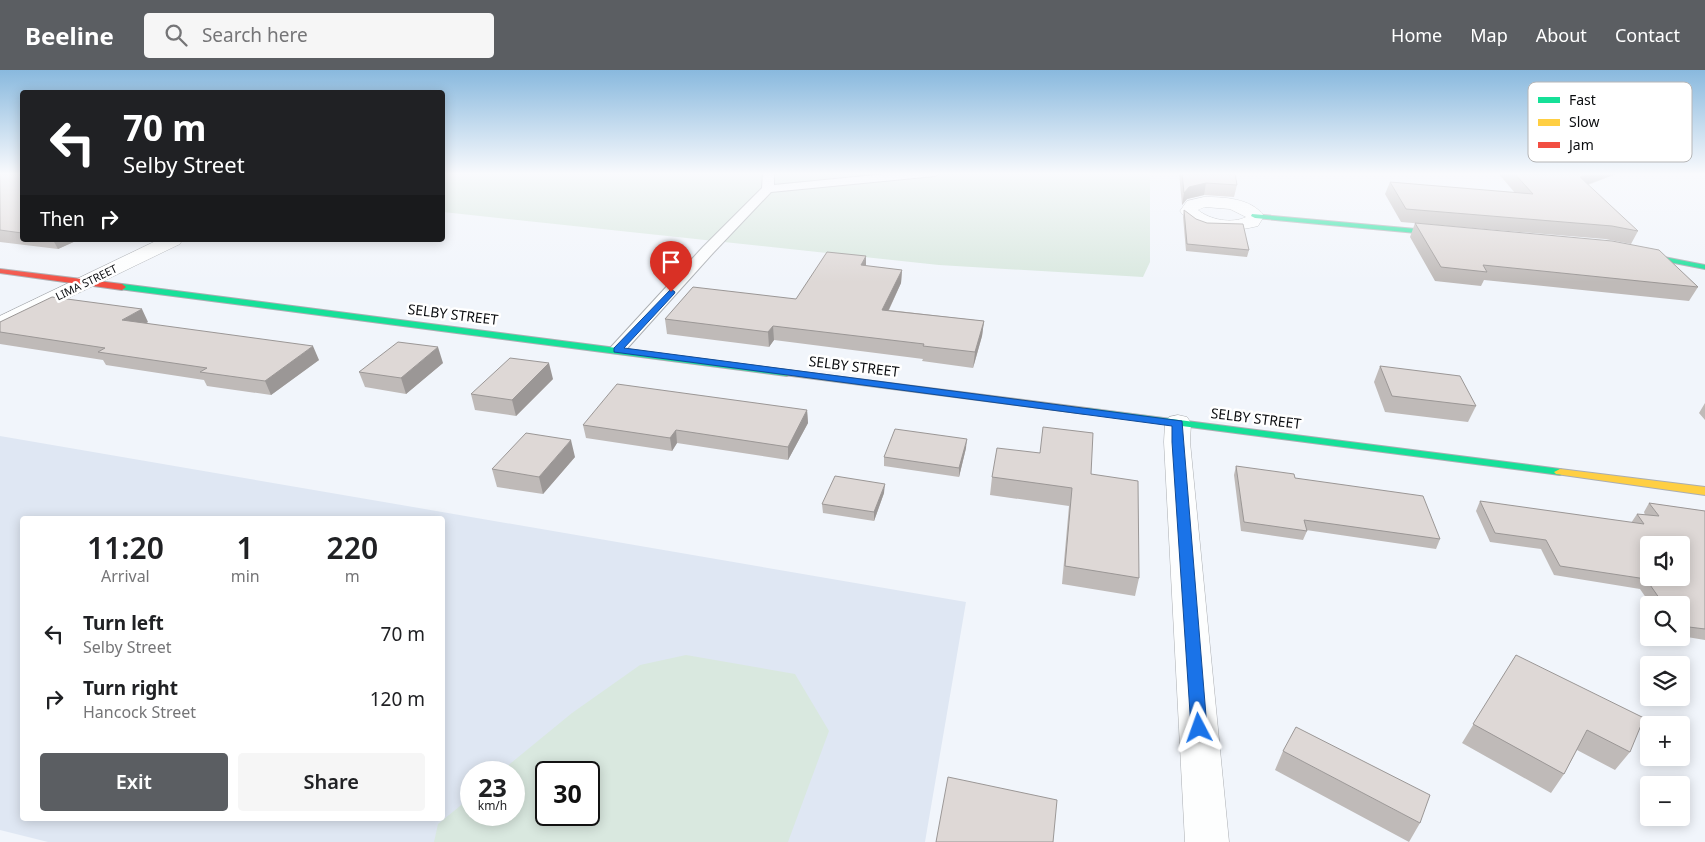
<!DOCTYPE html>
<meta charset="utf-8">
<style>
:root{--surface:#fff;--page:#f6f6f6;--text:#202124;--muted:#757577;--accent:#5b5e62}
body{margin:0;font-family:"Noto Sans",sans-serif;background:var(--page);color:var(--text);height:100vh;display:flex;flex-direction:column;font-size:19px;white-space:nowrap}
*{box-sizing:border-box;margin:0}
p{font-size:16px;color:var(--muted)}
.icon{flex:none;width:28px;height:28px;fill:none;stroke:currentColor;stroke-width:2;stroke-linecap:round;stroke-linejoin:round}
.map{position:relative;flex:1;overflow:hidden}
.panel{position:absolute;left:20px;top:446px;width:425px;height:305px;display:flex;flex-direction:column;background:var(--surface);border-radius:5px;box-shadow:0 2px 12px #0003}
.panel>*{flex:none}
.top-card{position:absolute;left:20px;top:20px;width:425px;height:152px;border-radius:5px;box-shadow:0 2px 12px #0003;background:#202124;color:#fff;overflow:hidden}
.fabs{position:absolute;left:1640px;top:466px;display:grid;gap:10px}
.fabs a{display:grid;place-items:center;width:50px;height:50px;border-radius:5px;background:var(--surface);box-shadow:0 2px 12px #0003;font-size:25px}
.speed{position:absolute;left:460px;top:691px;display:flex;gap:10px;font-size:25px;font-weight:700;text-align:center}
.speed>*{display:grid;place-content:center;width:65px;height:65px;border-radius:50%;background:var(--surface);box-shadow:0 2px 12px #0003;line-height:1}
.speed small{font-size:12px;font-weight:400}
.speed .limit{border:2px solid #111;border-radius:8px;background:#fff;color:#111}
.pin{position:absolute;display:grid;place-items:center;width:42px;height:42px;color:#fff;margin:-51px -21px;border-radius:50% 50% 50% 0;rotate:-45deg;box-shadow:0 0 5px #0007}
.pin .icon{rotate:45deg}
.me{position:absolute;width:55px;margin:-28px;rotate:356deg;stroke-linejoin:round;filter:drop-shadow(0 0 4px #0008)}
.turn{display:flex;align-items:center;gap:18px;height:105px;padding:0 20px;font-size:22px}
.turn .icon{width:65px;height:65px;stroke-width:2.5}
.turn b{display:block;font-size:35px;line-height:42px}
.then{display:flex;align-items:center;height:48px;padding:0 20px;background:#0003;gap:10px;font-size:19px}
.eta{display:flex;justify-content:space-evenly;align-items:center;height:85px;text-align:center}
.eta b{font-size:30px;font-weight:600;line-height:35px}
.primary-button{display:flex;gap:10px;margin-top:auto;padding:10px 20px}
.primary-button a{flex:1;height:58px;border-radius:5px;background:var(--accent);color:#fff;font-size:20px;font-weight:600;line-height:58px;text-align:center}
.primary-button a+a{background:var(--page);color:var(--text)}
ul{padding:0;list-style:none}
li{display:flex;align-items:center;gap:15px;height:65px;padding:0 20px}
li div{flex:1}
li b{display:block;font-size:19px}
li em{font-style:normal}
header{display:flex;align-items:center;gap:30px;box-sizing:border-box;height:70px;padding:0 25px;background:var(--accent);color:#fff}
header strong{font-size:24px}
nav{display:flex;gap:28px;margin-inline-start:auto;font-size:18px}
.search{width:350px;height:45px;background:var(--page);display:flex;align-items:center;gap:12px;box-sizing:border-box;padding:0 18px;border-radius:5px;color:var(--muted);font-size:19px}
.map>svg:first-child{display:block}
.built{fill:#dfe7f3;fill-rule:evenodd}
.green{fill:#d9e8df;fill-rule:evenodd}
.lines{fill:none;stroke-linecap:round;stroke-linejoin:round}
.lane-casing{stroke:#abaeb2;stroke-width:2}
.street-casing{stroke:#abaeb2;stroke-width:1}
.fast-casing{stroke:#abaeb2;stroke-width:2}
.slow-casing{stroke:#abaeb2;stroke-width:2}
.jam-casing{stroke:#abaeb2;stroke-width:2}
.lane{fill:#fdfefe;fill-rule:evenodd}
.street{fill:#fdfefe;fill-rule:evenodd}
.fast{fill:#16e098;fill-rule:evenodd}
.slow{fill:#ffcf43;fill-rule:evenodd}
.jam{fill:#f24e42;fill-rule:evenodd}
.wall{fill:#bfbab8}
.shaded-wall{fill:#9b9796}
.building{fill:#ded8d6;stroke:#9b9796;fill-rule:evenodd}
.route{fill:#1a73e8;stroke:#114b97}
.labels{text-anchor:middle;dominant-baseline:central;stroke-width:5;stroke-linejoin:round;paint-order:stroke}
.far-street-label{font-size:11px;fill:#0a0c0f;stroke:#fff}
.street-label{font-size:14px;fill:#0a0c0f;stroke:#fff}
.key{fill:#fff;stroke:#b6b6b7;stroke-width:1}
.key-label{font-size:14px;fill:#0a0c0f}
</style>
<header>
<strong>Beeline</strong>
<div class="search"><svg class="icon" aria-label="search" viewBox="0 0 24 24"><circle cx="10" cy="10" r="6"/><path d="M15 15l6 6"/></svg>Search here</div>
<nav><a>Home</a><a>Map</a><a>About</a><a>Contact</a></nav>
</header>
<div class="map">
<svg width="1705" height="772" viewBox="0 0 1705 772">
<rect width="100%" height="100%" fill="#f1f5fb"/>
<path class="built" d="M 0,366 L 966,532 L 925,772 L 48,772 L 0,760 ZM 22,449 L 442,449 L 442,749 L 22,749 ZM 471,702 L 514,702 L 514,745 L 471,745 ZM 546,702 L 589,702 L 589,745 L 546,745 Z"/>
<path class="green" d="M 442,103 L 1150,103 L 1150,192 L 1143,207 L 939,195 L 443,142 Z
M 686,585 L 795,604 L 829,661 L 788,772 L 434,772 L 438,754 L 471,727 L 471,745 L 514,745 L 514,702 L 500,702 L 572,643 L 640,595 ZM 546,702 L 589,702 L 589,745 L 546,745 Z"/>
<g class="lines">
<defs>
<path id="lane" d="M 763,103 L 774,103 L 774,115 L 896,103 L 940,103 L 935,106 L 771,122 L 713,183 L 623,283 L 611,283 L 609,280 L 611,277 L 703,177 L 762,118 Z"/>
<path id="street" d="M 1204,127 C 1224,127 1251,128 1264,146 L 1258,156 C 1233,162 1197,166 1180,141 L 1187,131 ZM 1205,137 L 1230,139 L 1246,147 C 1232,154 1210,150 1198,140 Z
M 158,170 L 182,170 L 180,174 L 0,261 L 0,246 Z
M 1178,345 L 1187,347 L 1191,353 L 1190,372 L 1229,772 L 1185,772 L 1164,372 L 1165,353 L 1169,347 Z"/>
<path id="fast" d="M 1252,144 L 1449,162 L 1453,164 L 1449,166 L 1255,148 L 1251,146 Z
M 1628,180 L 1705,195 L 1705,199 L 1628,184 Z
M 122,214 L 787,300 L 792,303 L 787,306 L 119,219 L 118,217 Z
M 1086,338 L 1560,399 L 1566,402 L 1560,405 L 1082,343 L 1081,341 L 1082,339 Z"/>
<path id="slow" d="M 787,300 L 1086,338 L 1091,341 L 1086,344 L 784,305 L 782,303 Z
M 1560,399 L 1705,417 L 1705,425 L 1556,404 L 1554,402 Z"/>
<path id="jam" d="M 0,199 L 122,214 L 126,217 L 122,220 L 0,203 Z"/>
</defs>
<use href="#lane" class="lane-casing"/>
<use href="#street" class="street-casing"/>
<use href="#fast" class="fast-casing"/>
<use href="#slow" class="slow-casing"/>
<use href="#jam" class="jam-casing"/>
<use href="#lane" class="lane"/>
<use href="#street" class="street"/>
<use href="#fast" class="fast"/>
<use href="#slow" class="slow"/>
<use href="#jam" class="jam"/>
</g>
<path class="wall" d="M 0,103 L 22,103 L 22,170 L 78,170 L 58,179 L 0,172 Z
M 1179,103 L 1235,103 L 1237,115 L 1234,127 L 1204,125 L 1187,129 L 1182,135 Z
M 1498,103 L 1619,103 L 1588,115 L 1638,161 L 1631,174 L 1605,169 L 1401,152 L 1385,124 L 1390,112 L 1515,123 Z
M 1184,140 L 1196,149 L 1249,180 L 1247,187 L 1186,181 L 1183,147 Z
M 1415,153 L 1698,217 L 1689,231 L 1484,210 L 1481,216 L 1435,211 L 1410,167 Z
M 866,196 L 902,200 L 901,213 L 889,240 L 984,251 L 982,266 L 973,298 L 922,291 L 923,289 L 774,270 L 769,277 L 667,264 L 665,249 L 796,229 Z
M 0,252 L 148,252 L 146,253 L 319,290 L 271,325 L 207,316 L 204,310 L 106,295 L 103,290 L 0,274 Z
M 443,293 L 406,324 L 365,317 L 359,302 Z
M 1380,296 L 1476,336 L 1468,352 L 1385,342 L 1374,312 Z
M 553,309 L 516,346 L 475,340 L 471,324 Z
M 1705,333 L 1705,350 L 1699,343 Z
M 807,340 L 808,353 L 788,390 L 677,373 L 672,381 L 586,368 L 583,355 Z
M 966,378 L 959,407 L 884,396 L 884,387 Z
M 575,387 L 543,424 L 497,417 L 492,399 Z
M 1236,396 L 1295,408 L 1440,469 L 1436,479 L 1306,460 L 1307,461 L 1303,470 L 1241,461 L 1234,405 Z
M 1091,404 L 1139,508 L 1135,526 L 1062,514 L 1069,436 L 990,425 L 992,407 Z
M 884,423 L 874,451 L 823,443 L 822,434 Z
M 1480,431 L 1631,453 L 1637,444 L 1645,445 L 1644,442 L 1649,433 L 1705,441 L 1705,570 L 1681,566 L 1681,535 L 1651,535 L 1640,519 L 1554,505 L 1541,479 L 1490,472 L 1476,441 Z
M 1516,585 L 1630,682 L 1615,700 L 1577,680 L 1564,704 L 1551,723 L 1462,673 Z
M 1283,681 L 1420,753 L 1409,772 L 1275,700 Z"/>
<path class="shaded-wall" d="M 1591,103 L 1619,103 L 1574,119 L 1580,107 Z
M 1206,113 L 1204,125 L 1187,129 L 1182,135 L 1184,123 L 1189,117 Z
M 53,170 L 78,170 L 58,179 Z
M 866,186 L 866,200 L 861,195 Z
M 902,200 L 901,213 L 882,254 L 882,240 Z
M 142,239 L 148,252 L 128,263 L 122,250 Z
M 984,251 L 982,266 L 973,298 L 975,282 Z
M 773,256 L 774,270 L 769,277 L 768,262 Z
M 313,276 L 319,290 L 271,325 L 265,311 Z
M 438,277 L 443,293 L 406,324 L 401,308 Z
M 549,293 L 553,309 L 516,346 L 512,330 Z
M 807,340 L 808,353 L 788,390 L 788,377 Z
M 676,360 L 677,373 L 672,381 L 670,368 Z
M 967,369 L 966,378 L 959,407 L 959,398 Z
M 571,370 L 575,387 L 543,424 L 539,407 Z
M 885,414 L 884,423 L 874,451 L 874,442 Z"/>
<path class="building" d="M 0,103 L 22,103 L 22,163 L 0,160 Z
M 1182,103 L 1235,103 L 1237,115 L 1206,113 L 1189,117 L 1184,123 Z
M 1514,103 L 1591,103 L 1580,107 L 1638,161 L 1612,156 L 1406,139 L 1390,112 L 1533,124 Z
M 1184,140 L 1196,149 L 1207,153 L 1243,154 L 1249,180 L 1187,174 Z
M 1415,153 L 1612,171 L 1659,180 L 1698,217 L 1483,195 L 1487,202 L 1441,197 Z
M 827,182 L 866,186 L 861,195 L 902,200 L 882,240 L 984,251 L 975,282 L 923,276 L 924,274 L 773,256 L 768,262 L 665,249 L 693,217 L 796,229 Z
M 52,227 L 142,239 L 122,250 L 313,276 L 265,311 L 200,302 L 207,298 L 98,282 L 105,278 L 0,262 L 0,252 Z
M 398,272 L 438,277 L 401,308 L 359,302 Z
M 510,288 L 549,293 L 512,330 L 471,324 Z
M 1380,296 L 1460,306 L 1476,336 L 1392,326 Z
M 617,314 L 807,340 L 788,377 L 676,360 L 670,368 L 583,355 Z
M 1043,357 L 1093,363 L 1091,404 L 1138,411 L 1139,508 L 1065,496 L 1072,418 L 992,407 L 997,378 L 1040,383 Z
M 895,359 L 967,369 L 959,398 L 884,387 Z
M 526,363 L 571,370 L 539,407 L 492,399 Z
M 1236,396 L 1294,404 L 1295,408 L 1423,426 L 1440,469 L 1304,450 L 1307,461 L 1244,452 Z
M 835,406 L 885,414 L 874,442 L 822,434 Z
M 1480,431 L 1644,454 L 1637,444 L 1659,446 L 1649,433 L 1705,441 L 1705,559 L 1681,556 L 1681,535 L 1664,535 L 1646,509 L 1560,496 L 1546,470 L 1495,463 ZM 1649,475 L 1681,475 L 1681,508 L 1649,508 Z
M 1516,585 L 1644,648 L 1630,682 L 1587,660 L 1564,704 L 1473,654 Z
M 1296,657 L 1430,725 L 1420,753 L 1283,681 Z
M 948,707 L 1057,730 L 1053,772 L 936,772 Z"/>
<linearGradient id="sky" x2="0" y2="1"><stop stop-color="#89b9de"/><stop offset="0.49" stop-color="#f9fafd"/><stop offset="1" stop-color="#f9fafd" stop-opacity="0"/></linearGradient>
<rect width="1705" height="212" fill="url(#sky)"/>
<path class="route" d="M 671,219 L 675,222 L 674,224 L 624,278 L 1182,351 L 1207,658 L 1204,662 L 1199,664 L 1193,662 L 1191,658 L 1172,372 L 1172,356 L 614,282 L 614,278 Z"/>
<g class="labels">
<g class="far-street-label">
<text transform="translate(86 212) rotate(-26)">LIMA STREET</text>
</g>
<g class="street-label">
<text transform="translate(453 244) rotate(7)">SELBY STREET</text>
<text transform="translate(854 296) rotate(7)">SELBY STREET</text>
<text transform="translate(1256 348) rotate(7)">SELBY STREET</text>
</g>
</g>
<rect x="1528" y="12" width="164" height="80" rx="8" class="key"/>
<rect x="1538" y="27" width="22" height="6" fill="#16e098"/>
<rect x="1538" y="49" width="22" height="7" fill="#ffcf43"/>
<rect x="1538" y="72" width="22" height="6" fill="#f24e42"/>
<g class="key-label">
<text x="1569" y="35">Fast</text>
<text x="1569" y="57">Slow</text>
<text x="1569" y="80">Jam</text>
</g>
</svg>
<div class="fabs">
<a><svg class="icon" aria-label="sound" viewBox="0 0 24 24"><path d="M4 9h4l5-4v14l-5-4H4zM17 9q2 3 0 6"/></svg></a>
<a><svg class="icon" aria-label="search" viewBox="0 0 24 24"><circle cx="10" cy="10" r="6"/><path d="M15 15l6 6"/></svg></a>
<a><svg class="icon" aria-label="layers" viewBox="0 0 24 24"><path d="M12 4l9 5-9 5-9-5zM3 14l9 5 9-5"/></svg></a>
<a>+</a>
<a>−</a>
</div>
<div class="speed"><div>23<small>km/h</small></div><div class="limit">30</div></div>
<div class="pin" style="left:671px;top:222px;background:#d93025"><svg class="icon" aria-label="arrive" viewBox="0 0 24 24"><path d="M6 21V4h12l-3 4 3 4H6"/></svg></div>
<svg class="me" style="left:1199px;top:658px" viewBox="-20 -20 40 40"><path d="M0-17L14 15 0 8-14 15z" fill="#1a73e8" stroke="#fff" stroke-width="4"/></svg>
<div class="top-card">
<div class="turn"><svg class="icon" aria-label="left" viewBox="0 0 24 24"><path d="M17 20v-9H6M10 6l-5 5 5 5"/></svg><div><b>70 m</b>Selby Street</div></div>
<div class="then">Then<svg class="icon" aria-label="right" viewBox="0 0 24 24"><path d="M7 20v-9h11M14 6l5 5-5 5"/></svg></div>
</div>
<section class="panel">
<div class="eta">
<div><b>11:20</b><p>Arrival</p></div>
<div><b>1</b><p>min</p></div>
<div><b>220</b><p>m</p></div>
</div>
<ul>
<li><svg class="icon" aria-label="left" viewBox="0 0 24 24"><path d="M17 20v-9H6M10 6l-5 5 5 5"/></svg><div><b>Turn left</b><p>Selby Street</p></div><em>70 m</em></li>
<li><svg class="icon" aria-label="right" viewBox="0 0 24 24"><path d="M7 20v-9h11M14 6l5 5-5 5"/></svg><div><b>Turn right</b><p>Hancock Street</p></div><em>120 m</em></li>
</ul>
<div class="primary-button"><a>Exit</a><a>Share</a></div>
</section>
</div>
